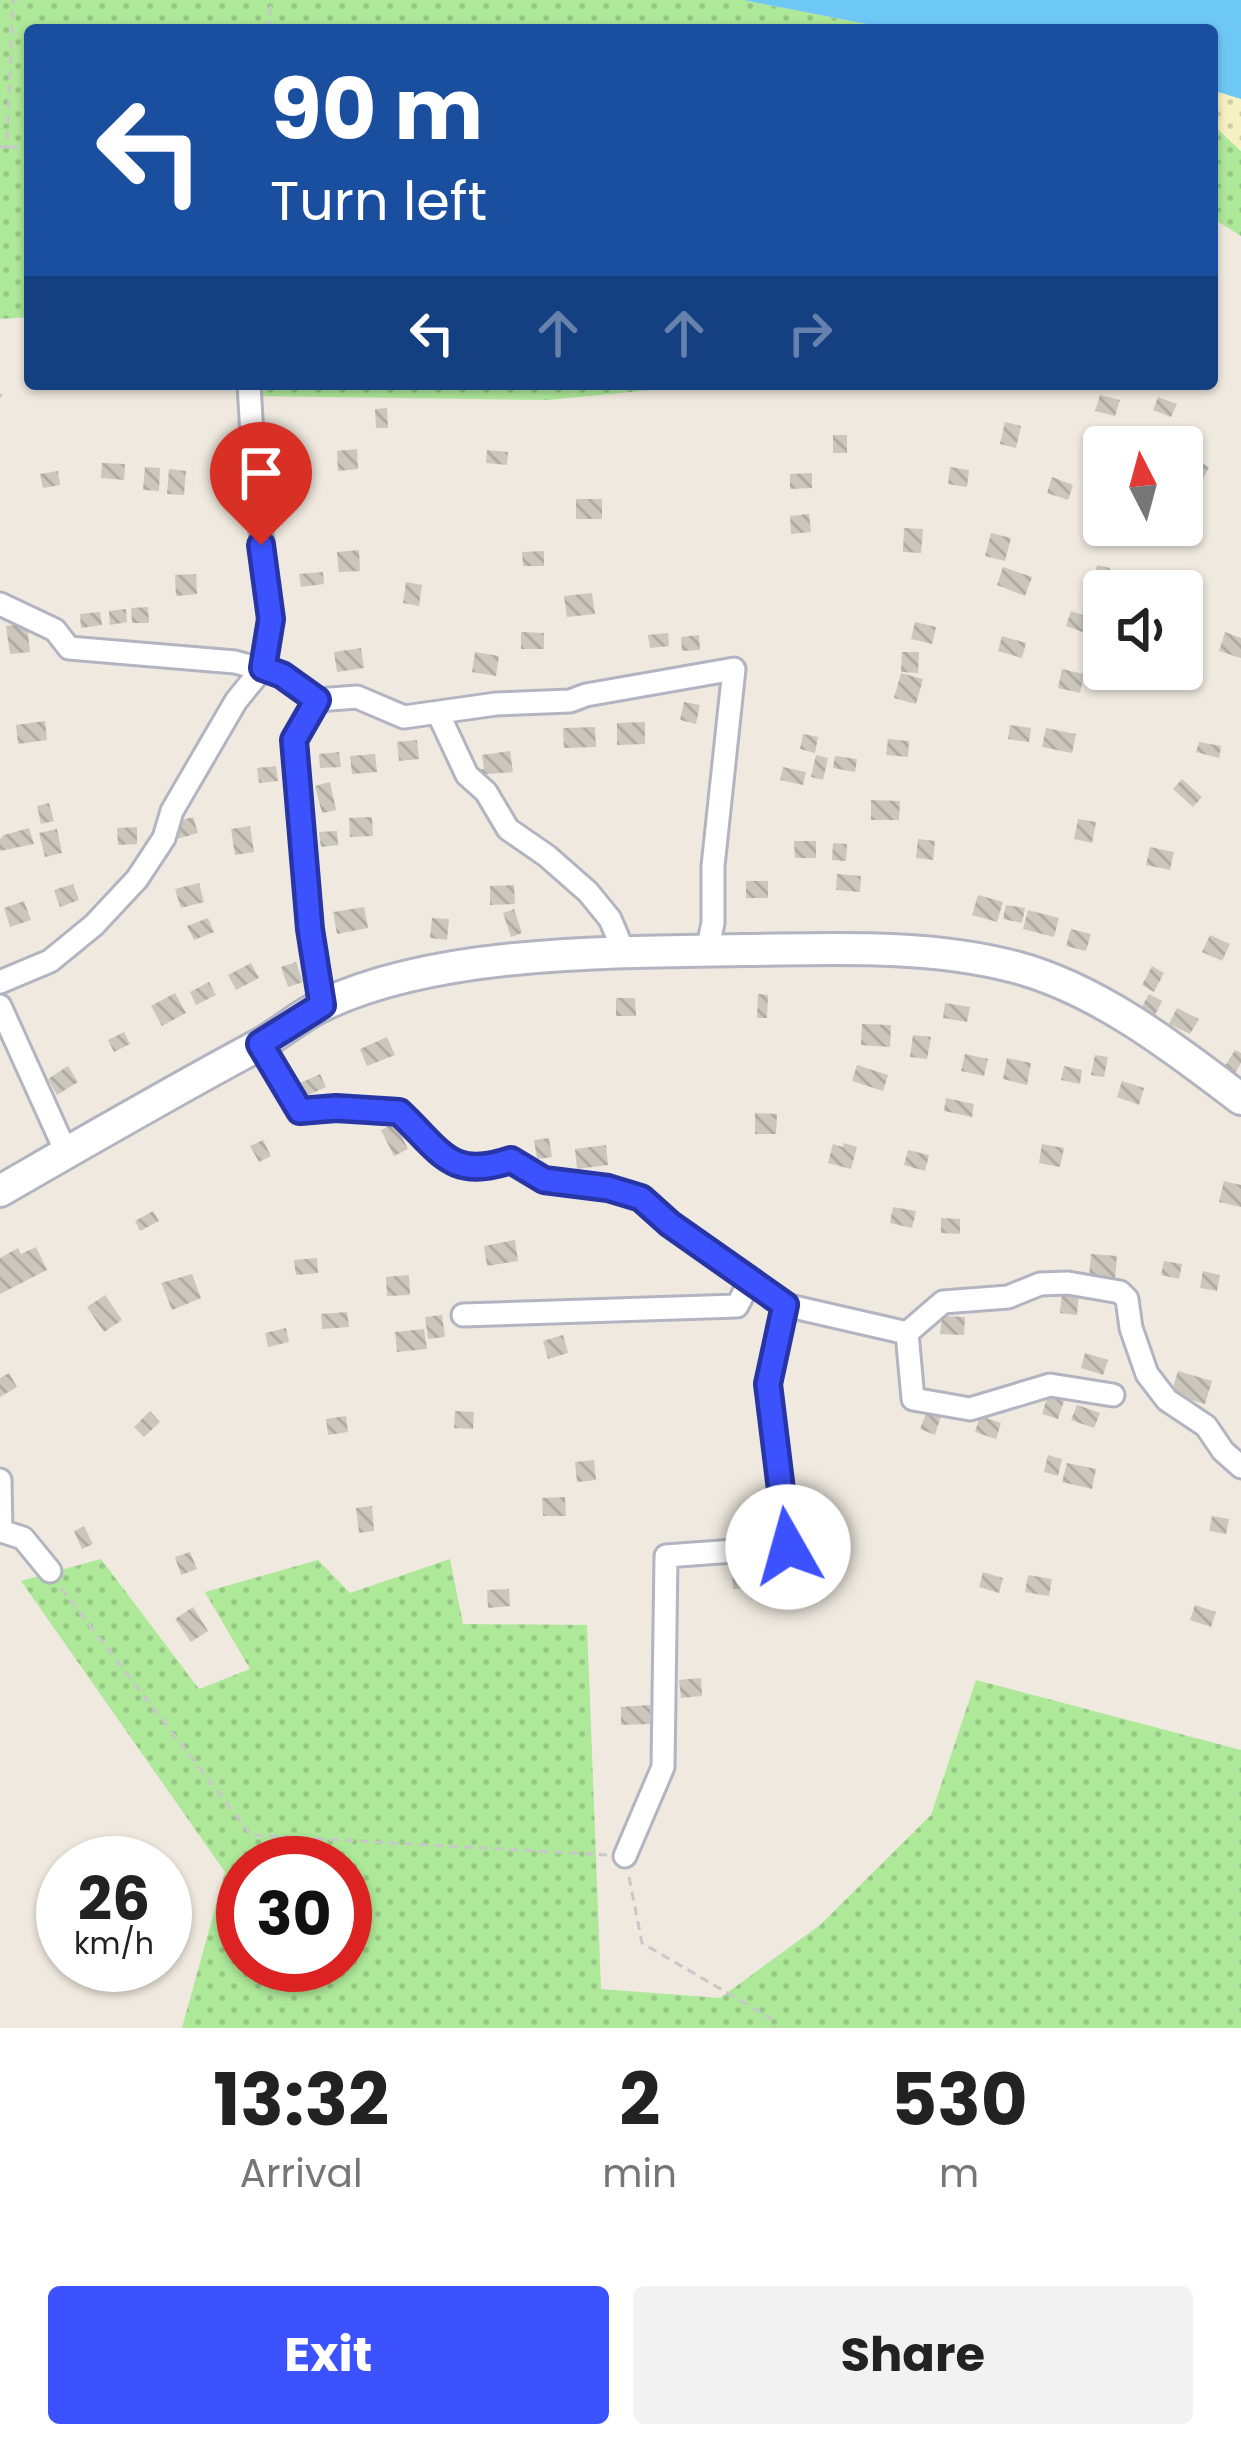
<!DOCTYPE html>
<style>
:root{--surface:#fff;--page:#f2f2f2;--text:#222;--muted:#767676;--accent:#3c52ff}
body{margin:0;font-family:Poppins,sans-serif;background:var(--page);color:var(--text);height:100vh;display:flex;flex-direction:column;font-size:45px;white-space:nowrap}
*{box-sizing:border-box;margin:0}
p{font-size:39px;color:var(--muted)}
.icon{flex:none;width:66px;height:66px;fill:none;stroke:currentColor;stroke-width:2;stroke-linecap:round;stroke-linejoin:round}
.map{position:relative;height:2028px;overflow:hidden}
.sheet{display:flex;flex-direction:column;background:var(--surface);flex:1}
.sheet>*{flex:none}
.top-card{position:absolute;left:24px;top:24px;width:1194px;height:366px;border-radius:12px;box-shadow:0 3px 9px #0004;background:#1a4fa0;color:#fff;overflow:hidden}
.needle{width:78px;rotate:354deg}
.tools{position:absolute;left:1083px;top:426px;display:grid;gap:24px}
.tools a{display:grid;place-items:center;width:120px;height:120px;border-radius:12px;background:var(--surface);box-shadow:0 3px 9px #0004;font-size:60px}
.speed{position:absolute;left:36px;top:1836px;display:flex;gap:24px;font-size:60px;font-weight:700;text-align:center}
.speed>*{display:grid;place-content:center;width:156px;height:156px;border-radius:50%;background:var(--surface);box-shadow:0 3px 9px #0004;line-height:1}
.speed small{font-size:30px;font-weight:400}
.speed .limit{border:18px solid #d22;background:#fff;color:#111}
.pin{position:absolute;display:grid;place-items:center;width:102px;height:102px;color:#fff;margin:-123px -51px;border-radius:50% 50% 50% 0;rotate:-45deg;box-shadow:0 0 12px #0007}
.pin .icon{rotate:45deg}
.me{position:absolute;width:132px;margin:-66px;rotate:353deg;stroke-linejoin:round;filter:drop-shadow(0 0 9px #0008)}
.turn{display:flex;align-items:center;gap:42px;height:252px;padding:0 48px;font-size:54px}
.turn .icon{width:156px;height:156px;stroke-width:2.5}
.turn b{display:block;font-size:84px;line-height:102px}
.lanes{display:flex;align-items:center;height:114px;padding:0 48px;background:#0003;justify-content:center;gap:60px;direction:ltr}
.lanes .off{opacity:.35}
.eta{display:flex;justify-content:space-evenly;align-items:center;height:204px;text-align:center}
.eta b{font-size:72px;font-weight:700;line-height:84px}
.primary-button{display:flex;gap:24px;margin-top:auto;padding:24px 48px}
.primary-button a{flex:1;height:138px;border-radius:12px;background:var(--accent);color:#fff;font-size:48px;font-weight:700;line-height:138px;text-align:center}
.primary-button a+a{background:var(--page);color:var(--text)}
.map>svg:first-child{display:block}
.grass{fill:url(#grass-dots);fill-rule:evenodd}
.sand{fill:url(#sand-dots)}
.water{fill:#6ec8f6}
.building{fill:url(#building-back-hatch)}
.lines{fill:none;stroke-linecap:round;stroke-linejoin:round}
.minor-casing{stroke:#b3b4c1;stroke-width:27}
.secondary-casing{stroke:#b3b4c1;stroke-width:36}
.path{stroke:#c8c8c8;stroke-width:3;stroke-dasharray:9 6;stroke-linecap:butt}
.minor{stroke:#fff;stroke-width:21}
.secondary{stroke:#fff;stroke-width:30}
.route-casing{stroke:#2735a6;stroke-width:30}
.route{stroke:#3c52ff;stroke-width:21}
</style>
<div class="map">
<svg width="1241" height="2028" viewBox="0 0 1241 2028">
<defs>
<pattern id="grass-dots" width="8" height="8" patternUnits="userSpaceOnUse" patternTransform="scale(3)"><rect width="8" height="8" fill="#aee899"/><path d="M2 2h.1M6 6h.1" fill="none" stroke="#96c784" stroke-width="1.8" stroke-linecap="round"/></pattern>
<pattern id="sand-dots" width="8" height="8" patternUnits="userSpaceOnUse" patternTransform="scale(3)"><rect width="8" height="8" fill="#f5f1c2"/><path d="M2 2h.1M6 6h.1" fill="none" stroke="#d2cfa7" stroke-width="1.8" stroke-linecap="round"/></pattern>
<pattern id="building-back-hatch" width="6" height="6" patternUnits="userSpaceOnUse" patternTransform="scale(3)"><rect width="6" height="6" fill="#cbc7bd"/><path d="M-1 5l2 2M0 0l6 6M5-1l2 2" fill="none" stroke="#afaba3"/></pattern>
</defs>
<rect width="100%" height="100%" fill="#efe9df"/>
<path class="grass" d="M 0,0 L 743,0 L 898,30 L 30,30 L 30,317 L 0,319 Z
M 1212,124 L 1241,151 L 1241,236 L 1212,218 Z
M 249,384 L 714,384 L 548,400 L 249,396 Z
M 101,1559 L 199,1689 L 250,1669 L 205,1592 L 318,1560 L 350,1593 L 450,1559 L 463,1624 L 587,1625 L 601,1989 L 720,1998 L 820,1925 L 931,1815 L 976,1680 L 1241,1750 L 1241,2028 L 182,2028 L 225,1872 L 21,1581 ZM 243,1863 L 345,1863 L 345,1965 L 243,1965 Z"/>
<path class="sand" d="M 1212,90 L 1241,99 L 1241,151 L 1212,124 Z"/>
<path class="water" d="M 743,0 L 1241,0 L 1241,99 L 1212,90 L 1212,30 L 898,30 Z"/>
<path class="building" d="M 1100,395 L 1120,400 L 1115,416 L 1095,411 Z
M 1158,397 L 1177,404 L 1171,417 L 1153,410 Z
M 387,408 L 388,428 L 376,428 L 375,409 Z
M 1005,422 L 1021,426 L 1016,448 L 1000,444 Z
M 1157,430 L 1177,438 L 1173,447 L 1128,447 L 1131,439 L 1150,446 Z
M 833,435 L 847,435 L 847,453 L 833,453 Z
M 1090,437 L 1115,447 L 1104,447 L 1104,455 L 1086,448 Z
M 357,449 L 358,469 L 338,471 L 337,451 Z
M 487,450 L 508,452 L 507,465 L 486,463 Z
M 1194,459 L 1209,467 L 1200,485 L 1185,478 Z
M 102,463 L 125,464 L 124,480 L 101,478 Z
M 145,467 L 160,468 L 159,491 L 143,490 Z
M 950,467 L 969,470 L 967,487 L 948,484 Z
M 169,469 L 186,471 L 184,495 L 167,494 Z
M 58,471 L 60,485 L 43,488 L 40,474 Z
M 812,473 L 812,488 L 790,489 L 790,474 Z
M 1052,477 L 1073,485 L 1068,500 L 1047,493 Z
M 576,499 L 602,499 L 602,519 L 576,519 Z
M 809,514 L 811,532 L 791,534 L 790,516 Z
M 904,528 L 923,529 L 921,553 L 903,552 Z
M 991,533 L 1011,538 L 1005,561 L 985,556 Z
M 359,550 L 360,571 L 339,572 L 337,552 Z
M 544,551 L 544,566 L 523,566 L 522,552 Z
M 1097,565 L 1110,568 L 1103,594 L 1091,591 Z
M 1003,567 L 1032,577 L 1025,596 L 997,585 Z
M 323,572 L 324,584 L 301,587 L 299,574 Z
M 196,574 L 197,594 L 176,596 L 175,575 Z
M 406,582 L 422,585 L 419,606 L 403,603 Z
M 592,593 L 595,614 L 567,617 L 564,596 Z
M 148,607 L 149,623 L 132,623 L 131,608 Z
M 126,609 L 127,622 L 110,625 L 109,611 Z
M 1071,611 L 1094,619 L 1088,634 L 1066,626 Z
M 100,612 L 102,625 L 81,628 L 80,614 Z
M 915,622 L 936,627 L 932,644 L 911,639 Z
M 27,624 L 30,652 L 10,654 L 6,626 Z
M 521,632 L 544,633 L 544,649 L 521,649 Z
M 1225,632 L 1241,638 L 1241,658 L 1219,651 Z
M 668,633 L 669,646 L 650,648 L 648,635 Z
M 699,635 L 700,650 L 682,651 L 681,637 Z
M 1002,636 L 1026,643 L 1022,658 L 998,651 Z
M 361,648 L 364,668 L 337,672 L 334,652 Z
M 475,652 L 499,656 L 496,676 L 472,672 Z
M 902,652 L 919,652 L 918,673 L 901,672 Z
M 1062,669 L 1084,674 L 1080,693 L 1058,688 Z
M 901,673 L 923,679 L 916,704 L 894,698 Z
M 684,702 L 700,705 L 696,724 L 680,720 Z
M 45,721 L 47,740 L 18,744 L 16,725 Z
M 645,722 L 645,744 L 617,745 L 617,723 Z
M 1010,725 L 1031,728 L 1029,742 L 1008,739 Z
M 595,727 L 596,747 L 564,748 L 563,728 Z
M 1046,728 L 1076,734 L 1072,753 L 1042,747 Z
M 803,734 L 818,737 L 815,753 L 800,749 Z
M 888,739 L 909,741 L 908,757 L 886,755 Z
M 417,740 L 419,759 L 399,761 L 397,742 Z
M 1199,742 L 1221,746 L 1219,758 L 1196,752 Z
M 510,751 L 513,772 L 475,775 L 474,770 L 484,769 L 482,755 Z
M 339,752 L 341,767 L 320,768 L 319,754 Z
M 375,754 L 377,772 L 352,774 L 350,756 Z
M 816,755 L 828,758 L 823,780 L 811,777 Z
M 835,756 L 857,759 L 855,772 L 833,768 Z
M 276,766 L 278,781 L 259,783 L 257,768 Z
M 783,767 L 806,772 L 803,785 L 780,780 Z
M 1182,779 L 1202,797 L 1193,807 L 1173,789 Z
M 330,782 L 336,810 L 322,813 L 315,786 Z
M 871,800 L 900,801 L 899,820 L 871,820 Z
M 49,803 L 54,821 L 41,824 L 37,806 Z
M 193,817 L 198,833 L 177,839 L 172,823 Z
M 372,817 L 373,836 L 350,837 L 349,818 Z
M 1078,819 L 1096,822 L 1092,843 L 1074,839 Z
M 250,826 L 254,852 L 235,855 L 231,829 Z
M 137,827 L 137,844 L 118,845 L 117,828 Z
M 29,828 L 34,844 L 0,851 L 0,839 L 4,835 Z
M 57,829 L 62,853 L 45,857 L 39,833 Z
M 337,831 L 338,845 L 321,847 L 319,832 Z
M 918,839 L 935,841 L 933,860 L 916,858 Z
M 794,841 L 816,841 L 816,858 L 795,858 Z
M 833,843 L 847,844 L 846,861 L 832,860 Z
M 1150,847 L 1174,852 L 1170,870 L 1146,865 Z
M 837,874 L 861,876 L 860,892 L 836,890 Z
M 746,881 L 768,881 L 768,898 L 746,898 Z
M 199,883 L 204,902 L 181,908 L 175,889 Z
M 73,884 L 79,900 L 60,907 L 54,890 Z
M 514,885 L 515,904 L 490,905 L 490,886 Z
M 978,895 L 1003,902 L 997,922 L 972,915 Z
M 24,901 L 31,920 L 10,927 L 4,908 Z
M 1006,905 L 1025,908 L 1022,923 L 1003,919 Z
M 364,907 L 368,928 L 337,934 L 333,912 Z
M 514,909 L 522,933 L 511,937 L 503,913 Z
M 1028,910 L 1059,918 L 1054,937 L 1023,929 Z
M 208,918 L 214,932 L 194,940 L 187,926 Z
M 432,918 L 449,919 L 447,940 L 430,938 Z
M 1071,929 L 1091,934 L 1086,951 L 1066,946 Z
M 1210,935 L 1230,944 L 1222,961 L 1202,952 Z
M 296,962 L 303,982 L 288,987 L 281,967 Z
M 251,963 L 259,978 L 236,990 L 228,975 Z
M 1152,966 L 1164,973 L 1154,992 L 1142,985 Z
M 209,982 L 216,995 L 196,1005 L 190,992 Z
M 175,993 L 186,1013 L 162,1026 L 151,1006 Z
M 758,994 L 768,995 L 767,1018 L 757,1018 Z
M 1149,994 L 1162,1001 L 1151,1023 L 1137,1016 Z
M 616,998 L 635,998 L 636,1016 L 616,1016 Z
M 945,1003 L 970,1007 L 967,1022 L 943,1018 Z
M 1177,1008 L 1199,1019 L 1190,1034 L 1169,1024 Z
M 862,1024 L 891,1025 L 890,1047 L 861,1045 Z
M 124,1032 L 130,1044 L 114,1052 L 108,1040 Z
M 913,1035 L 931,1037 L 927,1059 L 910,1057 Z
M 387,1037 L 395,1055 L 367,1066 L 360,1049 Z
M 1235,1050 L 1241,1053 L 1241,1063 L 1233,1077 L 1222,1071 Z
M 965,1054 L 988,1059 L 984,1076 L 961,1071 Z
M 1095,1055 L 1108,1057 L 1104,1077 L 1091,1075 Z
M 1007,1058 L 1031,1063 L 1027,1085 L 1003,1079 Z
M 857,1065 L 888,1075 L 883,1091 L 852,1081 Z
M 68,1066 L 78,1082 L 57,1095 L 48,1079 Z
M 1064,1066 L 1082,1070 L 1080,1084 L 1061,1080 Z
M 320,1074 L 326,1087 L 304,1097 L 298,1084 Z
M 1122,1081 L 1144,1088 L 1139,1105 L 1117,1097 Z
M 946,1098 L 974,1104 L 972,1117 L 944,1111 Z
M 755,1113 L 777,1114 L 776,1134 L 755,1134 Z
M 395,1123 L 408,1149 L 394,1156 L 381,1130 Z
M 549,1138 L 552,1157 L 537,1159 L 534,1140 Z
M 263,1140 L 271,1156 L 259,1162 L 250,1146 Z
M 844,1143 L 857,1147 L 851,1169 L 828,1163 L 833,1144 L 843,1147 Z
M 1042,1144 L 1064,1148 L 1060,1167 L 1039,1163 Z
M 606,1145 L 608,1165 L 577,1169 L 575,1149 Z
M 908,1150 L 929,1155 L 925,1171 L 904,1165 Z
M 1224,1181 L 1241,1185 L 1241,1207 L 1219,1202 Z
M 893,1207 L 916,1211 L 912,1228 L 890,1223 Z
M 153,1211 L 159,1221 L 140,1231 L 135,1221 Z
M 941,1218 L 960,1219 L 960,1234 L 941,1233 Z
M 515,1240 L 518,1261 L 487,1266 L 484,1246 Z
M 36,1247 L 47,1270 L 0,1294 L 0,1258 L 18,1248 L 21,1254 Z
M 1091,1254 L 1117,1256 L 1115,1279 L 1089,1277 Z
M 317,1258 L 318,1273 L 296,1275 L 294,1260 Z
M 1164,1261 L 1182,1264 L 1179,1279 L 1161,1275 Z
M 1203,1271 L 1220,1275 L 1217,1291 L 1200,1288 Z
M 192,1274 L 201,1298 L 172,1310 L 161,1283 Z
M 409,1275 L 410,1295 L 387,1296 L 386,1277 Z
M 1062,1290 L 1079,1291 L 1077,1315 L 1060,1313 Z
M 105,1295 L 122,1320 L 104,1332 L 87,1307 Z
M 347,1312 L 349,1327 L 322,1329 L 321,1314 Z
M 442,1315 L 445,1337 L 428,1339 L 425,1317 Z
M 942,1316 L 965,1317 L 964,1335 L 940,1334 Z
M 286,1328 L 289,1342 L 268,1347 L 265,1333 Z
M 424,1329 L 427,1349 L 397,1352 L 395,1332 Z
M 563,1335 L 568,1353 L 548,1359 L 543,1341 Z
M 1085,1353 L 1108,1360 L 1103,1375 L 1081,1368 Z
M 1178,1371 L 1212,1381 L 1205,1404 L 1171,1394 Z
M 9,1373 L 17,1387 L 0,1397 L 0,1378 Z
M 1048,1395 L 1064,1401 L 1058,1419 L 1042,1414 Z
M 1077,1405 L 1100,1413 L 1094,1428 L 1071,1420 Z
M 150,1411 L 160,1422 L 144,1437 L 134,1427 Z
M 455,1411 L 474,1412 L 473,1429 L 454,1428 Z
M 927,1411 L 941,1416 L 935,1435 L 920,1429 Z
M 346,1416 L 348,1432 L 328,1435 L 326,1419 Z
M 980,1416 L 1001,1423 L 996,1439 L 975,1432 Z
M 1048,1455 L 1062,1459 L 1058,1476 L 1044,1472 Z
M 594,1460 L 596,1480 L 577,1482 L 575,1462 Z
M 1067,1463 L 1096,1469 L 1092,1489 L 1062,1482 Z
M 565,1497 L 566,1516 L 543,1516 L 542,1498 Z
M 372,1506 L 374,1531 L 359,1533 L 356,1508 Z
M 1212,1516 L 1229,1519 L 1226,1534 L 1209,1531 Z
M 84,1526 L 93,1544 L 82,1549 L 74,1531 Z
M 190,1552 L 197,1569 L 181,1575 L 175,1557 Z
M 756,1571 L 756,1588 L 733,1589 L 732,1572 Z
M 983,1572 L 1003,1578 L 999,1593 L 979,1587 Z
M 1028,1575 L 1052,1579 L 1049,1596 L 1025,1592 Z
M 509,1589 L 510,1606 L 488,1608 L 487,1590 Z
M 1195,1605 L 1216,1612 L 1211,1627 L 1190,1620 Z
M 193,1607 L 208,1631 L 191,1642 L 175,1619 Z
M 701,1678 L 702,1696 L 681,1698 L 679,1680 Z
M 650,1705 L 650,1724 L 621,1725 L 621,1707 Z"/>
<g class="lines">
<defs>
<path id="minor" d="M 0,604 L 55,630 L 69,648 L 235,662 L 282,675 L 317,700 L 357,697 L 404,717 L 496,704 L 570,701 L 586,695 L 734,669 L 713,866 L 713,923 L 707,951
M 317,700 L 294,740 L 310,929 L 322,1005
M 438,713 L 467,775 L 486,792 L 508,829 L 547,856 L 588,892 L 610,919 L 624,952
M 0,982 L 50,961 L 94,925 L 137,879 L 164,838 L 172,811 L 236,701 L 263,668 L 271,619 L 258,506 L 263,481 L 252,436 L 249,384
M 0,1006 L 66,1152
M 260,1044 L 300,1111 L 336,1108 L 399,1111 C 441,1151 450,1181 511,1160 L 543,1180 L 608,1188 L 641,1198 L 670,1224 L 785,1305 L 907,1333 L 913,1399 L 970,1409 L 1050,1385 L 1113,1395
M 463,1315 L 737,1306 L 750,1281
M 907,1333 L 943,1302 L 1008,1297 L 1040,1284 L 1068,1283 L 1120,1292 L 1127,1299 L 1131,1328 L 1147,1374 L 1167,1400 L 1206,1426 L 1223,1451 L 1241,1467
M 0,1480 L 1,1531 L 23,1538 L 50,1571
M 625,1856 L 663,1767 L 666,1556 L 788,1547 L 768,1384 L 785,1305"/>
<path id="secondary" d="M 0,1191 C 87,1141 173,1091 261,1044 C 282,1032 301,1015 323,1005 C 438,950 617,952 744,950 C 832,949 928,944 1015,967 C 1098,989 1174,1048 1241,1099"/>
</defs>
<use href="#minor" class="minor-casing"/>
<use href="#secondary" class="secondary-casing"/>
<path class="path" d="M 269,30 L 271,0
M 0,147 L 7,147 L 13,0
M 9,147 L 30,147
M 0,394 L 1,397
M 61,1588 L 251,1835 L 607,1855
M 629,1877 L 642,1943 L 772,2019 L 774,2028"/>
<use href="#minor" class="minor"/>
<use href="#secondary" class="secondary"/>
</g>
<g class="lines">
<defs>
<path id="route" d="M 261,545 L 271,619 L 263,668 L 282,675 L 317,700 L 294,740 L 310,929 L 322,1005 L 260,1044 L 300,1111 L 336,1108 L 399,1112 C 441,1151 450,1181 511,1160 L 544,1180 L 608,1188 L 641,1198 L 670,1224 L 785,1305 L 768,1384 L 788,1547"/>
</defs>
<use href="#route" class="route-casing"/>
<use href="#route" class="route"/>
</g>
</svg>
<div class="tools">
<a><svg class="needle" viewBox="-14 -14 28 28"><path d="M0-13l5 13h-10z" fill="#e53935"/><path d="M0 13l5-13h-10z" fill="#767676"/></svg></a>
<a><svg class="icon" aria-label="sound" viewBox="0 0 24 24"><path d="M4 9h4l5-4v14l-5-4H4zM17 9q2 3 0 6"/></svg></a>
</div>
<div class="speed"><div>26<small>km/h</small></div><div class="limit">30</div></div>
<div class="pin" style="left:261px;top:545px;background:#d93025"><svg class="icon" aria-label="arrive" viewBox="0 0 24 24"><path d="M6 21V4h12l-3 4 3 4H6"/></svg></div>
<svg class="me" style="left:788px;top:1547px" viewBox="-20 -20 40 40"><circle r="19" fill="#fff"/><path d="M0-13L10 11 0 6-10 11z" fill="#3c52ff"/></svg>
<div class="top-card">
<div class="turn"><svg class="icon" aria-label="left" viewBox="0 0 24 24"><path d="M17 20v-9H6M10 6l-5 5 5 5"/></svg><div><b>90 m</b>Turn left</div></div>
<div class="lanes"><svg class="icon" aria-label="left" viewBox="0 0 24 24"><path d="M17 20v-9H6M10 6l-5 5 5 5"/></svg><svg class="icon off" aria-label="ahead" viewBox="0 0 24 24"><path d="M12 20V5M6 11l6-6 6 6"/></svg><svg class="icon off" aria-label="ahead" viewBox="0 0 24 24"><path d="M12 20V5M6 11l6-6 6 6"/></svg><svg class="icon off" aria-label="right" viewBox="0 0 24 24"><path d="M7 20v-9h11M14 6l5 5-5 5"/></svg></div>
</div>
</div>
<section class="sheet">
<div class="eta">
<div><b>13:32</b><p>Arrival</p></div>
<div><b>2</b><p>min</p></div>
<div><b>530</b><p>m</p></div>
</div>
<div class="primary-button"><a>Exit</a><a>Share</a></div>
</section>
